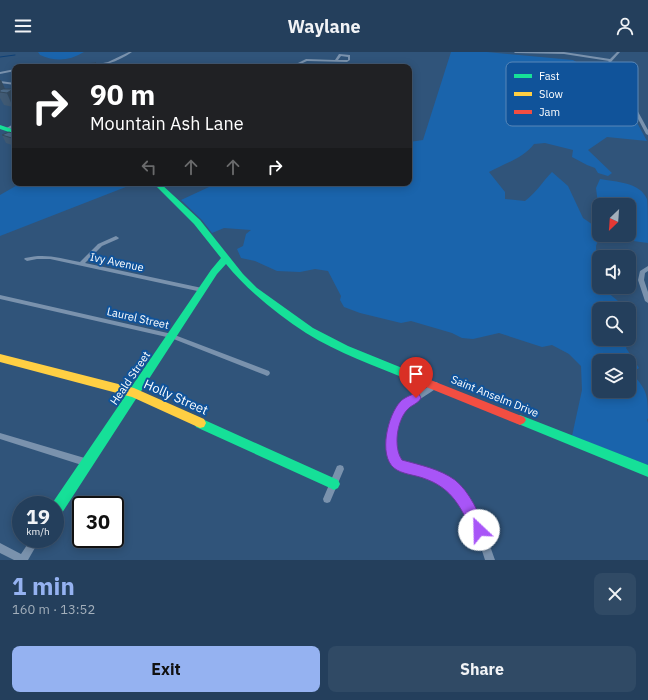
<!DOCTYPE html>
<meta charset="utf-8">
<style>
:root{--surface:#243f5c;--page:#304a65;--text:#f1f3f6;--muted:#a3afbb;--line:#415872;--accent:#95b2f1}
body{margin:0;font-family:"IBM Plex Sans",sans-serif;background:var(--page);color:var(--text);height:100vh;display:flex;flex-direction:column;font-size:15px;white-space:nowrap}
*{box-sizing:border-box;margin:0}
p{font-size:13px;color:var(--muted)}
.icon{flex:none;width:22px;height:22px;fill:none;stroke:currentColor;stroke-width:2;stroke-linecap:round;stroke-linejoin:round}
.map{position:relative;height:508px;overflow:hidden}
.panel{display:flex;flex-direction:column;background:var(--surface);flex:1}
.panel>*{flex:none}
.banner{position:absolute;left:12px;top:12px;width:400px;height:122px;border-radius:8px;box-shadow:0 2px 10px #0003,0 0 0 1px var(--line);background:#202124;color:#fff;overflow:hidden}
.needle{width:26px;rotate:205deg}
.tools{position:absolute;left:592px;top:146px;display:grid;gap:8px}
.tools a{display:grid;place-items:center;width:44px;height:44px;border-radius:8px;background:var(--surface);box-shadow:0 2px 10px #0003,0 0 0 1px var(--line);font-size:20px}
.speed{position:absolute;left:12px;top:444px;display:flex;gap:8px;font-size:20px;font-weight:700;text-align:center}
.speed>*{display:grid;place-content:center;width:52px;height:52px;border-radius:50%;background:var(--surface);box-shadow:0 2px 10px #0003,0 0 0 1px var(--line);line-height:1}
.speed small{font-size:10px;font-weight:400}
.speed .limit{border:2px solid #111;border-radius:6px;background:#fff;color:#111}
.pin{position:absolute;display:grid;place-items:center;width:34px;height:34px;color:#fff;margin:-41px -17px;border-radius:50% 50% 50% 0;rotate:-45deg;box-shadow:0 0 4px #0007}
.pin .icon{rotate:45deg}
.me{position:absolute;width:44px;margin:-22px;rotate:336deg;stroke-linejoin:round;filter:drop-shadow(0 0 3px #0008)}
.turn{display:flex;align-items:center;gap:14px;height:84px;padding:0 12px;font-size:18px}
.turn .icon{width:52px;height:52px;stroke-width:2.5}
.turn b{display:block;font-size:28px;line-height:34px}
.lanes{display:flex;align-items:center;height:38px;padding:0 12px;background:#0003;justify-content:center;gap:20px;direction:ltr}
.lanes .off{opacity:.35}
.round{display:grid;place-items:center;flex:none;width:42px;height:42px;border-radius:8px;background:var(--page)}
.headline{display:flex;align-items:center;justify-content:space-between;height:68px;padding:0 12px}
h1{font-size:24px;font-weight:700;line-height:30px;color:var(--accent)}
.primary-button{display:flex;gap:8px;margin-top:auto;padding:8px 12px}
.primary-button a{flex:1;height:46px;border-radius:8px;background:var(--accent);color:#111;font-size:16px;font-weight:700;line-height:46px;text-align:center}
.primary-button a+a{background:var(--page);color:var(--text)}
header{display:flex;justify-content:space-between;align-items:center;height:52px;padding:0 12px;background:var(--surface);font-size:18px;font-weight:700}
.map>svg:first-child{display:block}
.green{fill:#1a64ac;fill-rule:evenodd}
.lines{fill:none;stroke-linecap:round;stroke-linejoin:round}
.stream{stroke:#0d3f75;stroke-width:1}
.street{fill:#7a92ad;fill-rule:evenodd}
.fast{fill:#16e098;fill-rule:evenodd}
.slow{fill:#ffcf43;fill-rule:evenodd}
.jam{fill:#f24e42;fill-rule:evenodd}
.wall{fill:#405a74}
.shaded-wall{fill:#344a5e}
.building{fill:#4b6987;stroke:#344a5e}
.route{fill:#a855f7;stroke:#6d37a1}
.labels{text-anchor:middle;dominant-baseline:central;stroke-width:4;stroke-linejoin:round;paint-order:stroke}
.street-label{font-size:11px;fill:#fff;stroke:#10539a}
.near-street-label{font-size:13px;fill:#fff;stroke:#10539a}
.key{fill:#10539a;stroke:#5887b8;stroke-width:1}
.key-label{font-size:11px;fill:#fff}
</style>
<header><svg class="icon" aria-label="menu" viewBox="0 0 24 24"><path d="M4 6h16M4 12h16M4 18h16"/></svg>Waylane<svg class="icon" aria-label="person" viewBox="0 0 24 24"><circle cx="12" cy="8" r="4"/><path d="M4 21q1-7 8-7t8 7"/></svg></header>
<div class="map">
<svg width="648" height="508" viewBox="0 0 648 508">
<rect width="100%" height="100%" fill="#30547a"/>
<path class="green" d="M 38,0 L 84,0 C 69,9 56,10 40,3 Z
M 451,0 L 487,0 L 573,8 L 617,34 L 647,89 L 607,85 L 588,98 L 612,121 L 608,124 L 598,121 L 595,116 L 587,113 L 572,105 L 573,98 L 545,91 L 534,92 C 524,106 503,112 489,120 L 505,140 L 505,147 L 525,149 C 537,140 542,130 552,120 L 568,134 L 583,166 L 599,177 L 599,183 L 629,183 L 629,153 L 598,152 L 596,136 L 600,127 C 616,130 640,130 647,147 C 648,153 648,183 648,191 L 604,185 L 598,188 L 596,194 L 597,229 L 599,235 L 601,235 L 618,249 L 619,257 L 599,257 L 599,287 L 629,287 L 629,279 L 632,286 L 626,296 L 639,316 L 631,321 C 647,337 648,343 648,366 L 647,368 L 648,371 L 648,413 L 572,384 L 582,338 L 581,314 L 569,302 L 552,293 L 542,295 L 499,281 L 473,287 L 462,286 L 452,281 L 411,269 L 401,271 L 360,261 L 344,255 L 340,248 L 341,244 L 328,219 L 315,217 L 300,220 L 277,219 L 255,209 L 241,206 L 237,197 L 243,194 L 246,182 L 251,178 L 224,176 L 212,181 L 202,168 L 181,148 L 209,135 L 204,131 L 409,131 L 409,90 L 423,88 ZM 599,309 L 629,309 L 629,339 L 599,339 Z
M 21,131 L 136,131 L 0,184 L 0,143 Z"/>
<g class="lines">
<path class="stream" d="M 0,5 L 15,3"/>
<path class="street" d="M 129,0 L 132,0 C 118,10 101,15 83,15 L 108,10 Z
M 514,0 L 564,0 L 610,7 L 617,0 L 620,0 L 611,10 L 648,78 L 648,83 L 646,82 L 608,10 L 609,9 L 564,2 L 515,1 Z
M 339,2 L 350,3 L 350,8 L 347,10 L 307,9 L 294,15 L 290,15 L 306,7 L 335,8 ZM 341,4 L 348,5 L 348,8 L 338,8 Z
M 15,17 L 15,19 L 0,22 L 0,20 Z
M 0,29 L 15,31 L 15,33 L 0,31 Z
M 15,71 L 15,74 L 8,78 L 5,77 Z
M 116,184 L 119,186 L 118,187 L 102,194 L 85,211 L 202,236 L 204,237 L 205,238 L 204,239 L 202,240 L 50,207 L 37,207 L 27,209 L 24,207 L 25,206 C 45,201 60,206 80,210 L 98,192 Z
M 648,214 L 648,219 L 645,221 L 644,228 L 648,240 L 648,251 L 645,249 L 638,228 L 640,219 Z
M 0,243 L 172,282 L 269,319 L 270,321 L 269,323 L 267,324 L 265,323 L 171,286 L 0,247 Z
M 436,330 L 438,331 L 439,333 L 438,335 C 416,352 396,354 395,387 C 395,397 396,403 403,410 C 416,416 431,417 444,424 C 472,437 485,480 495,508 L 485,508 C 477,483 469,457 450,438 C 435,422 412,427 397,415 C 381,403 388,366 400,353 C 407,346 417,342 426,336 C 429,334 432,332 436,330 Z
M 0,381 L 88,407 L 91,408 L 92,411 L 91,414 L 88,415 L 0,387 Z
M 340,413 L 343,414 L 344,417 L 330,450 L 327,451 L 324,450 L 323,447 L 337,414 Z
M 31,487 L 40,487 L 28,508 L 14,508 L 0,501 L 0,491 L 21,502 Z"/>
<path class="fast" d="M 0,73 L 15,78 L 15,82 L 0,77 Z
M 153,131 L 160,131 L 200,168 L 243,222 L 257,236 L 313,276 L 348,294 L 417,322 L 418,325 L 417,328 L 413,329 L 409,328 C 375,314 338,301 306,281 C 277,262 248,239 226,212 L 217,222 L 60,464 L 55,465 L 55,453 L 51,453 L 211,218 L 221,206 L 194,172 Z
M 520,363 L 648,413 L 648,425 L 516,371 L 514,368 L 516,365 Z
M 200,366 L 338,428 L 340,432 L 338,436 L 334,438 L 330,436 L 196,375 L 194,371 L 196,367 Z"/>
<path class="slow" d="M 0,302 L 134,336 L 204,367 L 206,371 L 204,375 L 200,376 L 132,345 L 0,310 Z"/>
<path class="jam" d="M 413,321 L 524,365 L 526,368 L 524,371 L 520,373 L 409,328 L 408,325 L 409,322 Z"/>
</g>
<path class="wall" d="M 0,28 L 1,28 L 13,55 L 4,53 L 0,46 Z
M 15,82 L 15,94 L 6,91 L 2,83 Z"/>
<path class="shaded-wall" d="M 96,11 L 97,15 L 88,15 Z
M 0,28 L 1,28 L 7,41 L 13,37 L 15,41 L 15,53 L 13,55 L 7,41 L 0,40 Z"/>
<path class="building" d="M 96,11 L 88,15 L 64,15 L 69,13 Z
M 106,12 L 143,13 L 141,15 L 102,15 Z
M 3,37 L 13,37 L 7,41 L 0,40 L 0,38 Z
M 9,80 L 15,82 L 15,87 L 2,83 Z"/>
<path class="route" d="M 416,341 L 419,342 L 421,346 C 418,352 411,353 407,358 C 397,369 393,395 402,408 C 420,413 440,417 455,428 C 470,440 479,462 486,478 L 484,483 L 479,485 L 474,483 C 461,456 453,436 423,426 C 415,423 401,422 394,416 C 378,403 388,363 400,350 C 403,346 411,343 416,341 Z"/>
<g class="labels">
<g class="street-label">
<text transform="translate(117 210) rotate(12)">Ivy Avenue</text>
<text transform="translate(138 266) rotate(13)">Laurel Street</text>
<text transform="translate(130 326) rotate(-56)">Heald Street</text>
<text transform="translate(495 344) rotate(22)">Saint Anselm Drive</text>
</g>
<g class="near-street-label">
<text transform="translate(176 345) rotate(24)">Holly Street</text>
</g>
</g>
<rect x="506" y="10" width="132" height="64" rx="6" class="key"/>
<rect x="514" y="22" width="18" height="4" fill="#16e098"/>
<rect x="514" y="40" width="18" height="4" fill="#ffcf43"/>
<rect x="514" y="58" width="18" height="4" fill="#f24e42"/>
<g class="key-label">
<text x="539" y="28">Fast</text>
<text x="539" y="46">Slow</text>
<text x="539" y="64">Jam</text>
</g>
</svg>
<div class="tools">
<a><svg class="needle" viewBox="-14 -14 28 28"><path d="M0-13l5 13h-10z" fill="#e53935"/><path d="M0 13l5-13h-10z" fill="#a3afbb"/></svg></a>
<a><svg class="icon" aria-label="sound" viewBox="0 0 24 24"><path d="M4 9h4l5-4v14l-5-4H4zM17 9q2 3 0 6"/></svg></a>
<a><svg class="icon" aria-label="search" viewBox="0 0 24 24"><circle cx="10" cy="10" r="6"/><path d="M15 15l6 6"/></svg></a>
<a><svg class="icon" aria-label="layers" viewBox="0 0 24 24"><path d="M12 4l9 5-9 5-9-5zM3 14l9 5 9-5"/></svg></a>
</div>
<div class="speed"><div>19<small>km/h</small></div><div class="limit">30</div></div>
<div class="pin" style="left:416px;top:346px;background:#d93025"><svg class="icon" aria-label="arrive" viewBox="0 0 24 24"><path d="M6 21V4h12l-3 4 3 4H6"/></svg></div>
<svg class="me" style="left:479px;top:478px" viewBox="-20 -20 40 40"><circle r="19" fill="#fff"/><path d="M0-13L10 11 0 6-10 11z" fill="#a855f7"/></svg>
<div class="banner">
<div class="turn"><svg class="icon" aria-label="right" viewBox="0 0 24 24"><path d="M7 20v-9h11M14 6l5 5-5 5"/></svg><div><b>90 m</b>Mountain Ash Lane</div></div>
<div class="lanes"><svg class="icon off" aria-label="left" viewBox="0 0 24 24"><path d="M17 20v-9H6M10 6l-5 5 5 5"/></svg><svg class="icon off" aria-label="ahead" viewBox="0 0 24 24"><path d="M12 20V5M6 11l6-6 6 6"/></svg><svg class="icon off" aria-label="ahead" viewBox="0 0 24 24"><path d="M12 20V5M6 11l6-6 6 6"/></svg><svg class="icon" aria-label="right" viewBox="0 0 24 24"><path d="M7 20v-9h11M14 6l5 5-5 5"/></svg></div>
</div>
</div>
<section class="panel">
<div class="headline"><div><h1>1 min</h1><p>160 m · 13:52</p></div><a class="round"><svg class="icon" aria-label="close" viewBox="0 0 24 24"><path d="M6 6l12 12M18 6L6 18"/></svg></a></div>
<div class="primary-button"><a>Exit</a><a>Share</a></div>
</section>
